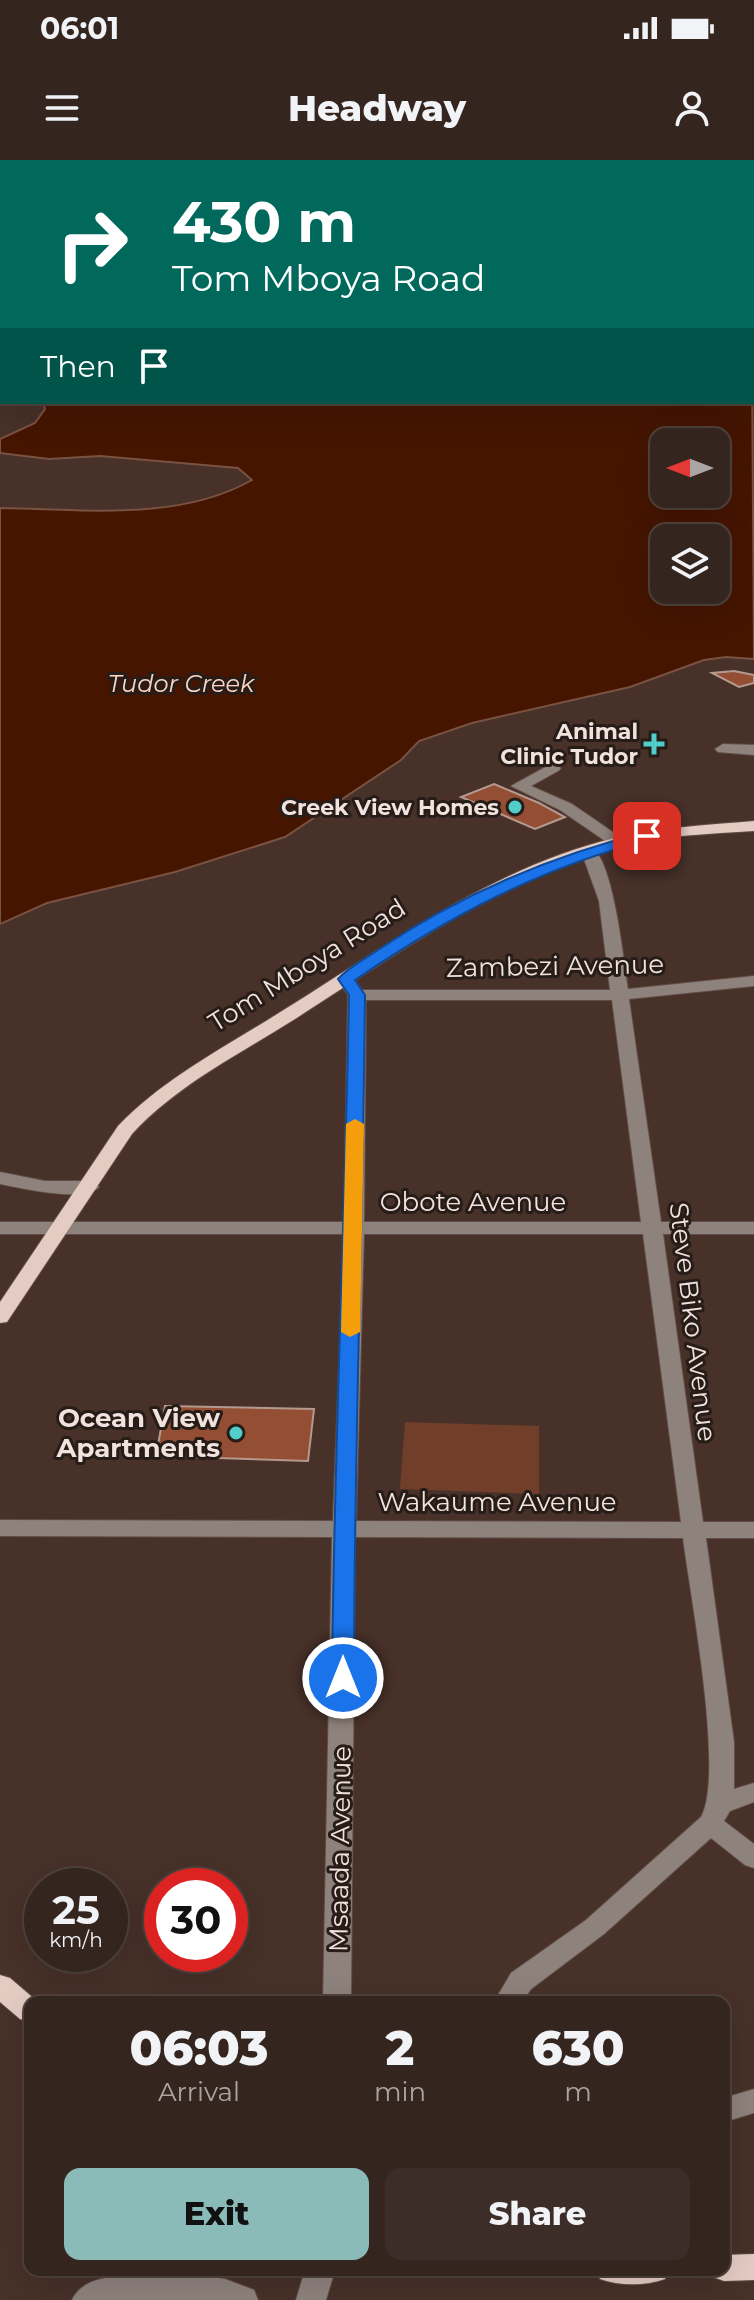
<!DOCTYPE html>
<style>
:root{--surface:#35251f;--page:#3d2d28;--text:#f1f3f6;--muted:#aaa5a4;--line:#4f423d;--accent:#8bbbb9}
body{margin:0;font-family:Montserrat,sans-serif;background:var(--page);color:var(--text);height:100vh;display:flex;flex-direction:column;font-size:30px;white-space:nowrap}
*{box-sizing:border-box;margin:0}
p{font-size:26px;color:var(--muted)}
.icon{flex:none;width:44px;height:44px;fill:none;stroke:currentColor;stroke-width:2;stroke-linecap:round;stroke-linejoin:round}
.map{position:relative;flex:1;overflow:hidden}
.drawer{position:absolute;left:24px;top:1836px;width:706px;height:280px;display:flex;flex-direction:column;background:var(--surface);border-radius:16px;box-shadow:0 8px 32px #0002,0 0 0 2px var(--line)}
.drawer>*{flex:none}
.banner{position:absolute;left:0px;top:0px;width:754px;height:244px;box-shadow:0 8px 32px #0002,0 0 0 2px var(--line);background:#00695c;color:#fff;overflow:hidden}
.needle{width:52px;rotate:270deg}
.tools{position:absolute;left:650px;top:268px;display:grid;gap:16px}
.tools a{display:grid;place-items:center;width:80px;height:80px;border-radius:16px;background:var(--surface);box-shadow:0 8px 32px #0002,0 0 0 2px var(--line);font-size:40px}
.speed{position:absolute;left:24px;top:1708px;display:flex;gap:16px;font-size:40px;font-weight:700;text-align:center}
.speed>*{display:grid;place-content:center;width:104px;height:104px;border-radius:50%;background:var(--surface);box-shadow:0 8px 32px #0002,0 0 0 2px var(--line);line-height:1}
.speed small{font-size:20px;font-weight:400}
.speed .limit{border:12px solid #d22;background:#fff;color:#111}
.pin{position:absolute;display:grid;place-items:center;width:68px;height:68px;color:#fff;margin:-34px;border-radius:16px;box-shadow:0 4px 12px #0006}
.me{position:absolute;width:88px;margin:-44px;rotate:0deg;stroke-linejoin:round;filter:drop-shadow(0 0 6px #0008)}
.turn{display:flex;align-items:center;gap:28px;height:168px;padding:0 40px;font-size:36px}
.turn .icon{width:104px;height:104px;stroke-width:2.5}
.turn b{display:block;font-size:56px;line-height:68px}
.then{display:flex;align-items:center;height:76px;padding:0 40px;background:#0003;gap:16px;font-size:30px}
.eta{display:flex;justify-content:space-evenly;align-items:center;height:136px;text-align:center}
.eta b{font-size:48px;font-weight:800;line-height:56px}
.action{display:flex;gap:16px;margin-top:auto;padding:16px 40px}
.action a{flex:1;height:92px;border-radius:16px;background:var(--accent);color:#111;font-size:32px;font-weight:800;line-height:92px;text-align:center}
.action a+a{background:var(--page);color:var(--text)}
.status{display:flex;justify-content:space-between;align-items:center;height:56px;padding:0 40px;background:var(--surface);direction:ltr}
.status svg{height:22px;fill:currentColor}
header{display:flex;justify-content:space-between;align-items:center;height:104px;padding:0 40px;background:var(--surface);font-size:36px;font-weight:800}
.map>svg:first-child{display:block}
.green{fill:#713e2a}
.water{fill:#451500;stroke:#795242;stroke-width:2;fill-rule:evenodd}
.building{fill:#934e33;stroke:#b4998f;stroke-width:2}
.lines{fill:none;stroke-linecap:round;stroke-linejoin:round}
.minor-casing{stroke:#624d46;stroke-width:2}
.major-casing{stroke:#624d46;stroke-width:2}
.minor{fill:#8e827d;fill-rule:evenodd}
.major{fill:#e4ccc3;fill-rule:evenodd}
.route{fill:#1a73e8;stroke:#114b97;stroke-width:2}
.slow{fill:#f59e0b}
.poi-dot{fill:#53cdc9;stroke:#261c18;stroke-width:3}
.labels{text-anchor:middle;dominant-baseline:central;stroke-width:6;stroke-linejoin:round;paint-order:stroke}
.far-poi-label{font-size:22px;font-weight:bold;fill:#f1e2dd;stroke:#261c18;text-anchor:end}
.far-water-label{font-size:24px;font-style:italic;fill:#ffd5c5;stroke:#261c18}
.street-label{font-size:26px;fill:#f1e2dd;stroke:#261c18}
.poi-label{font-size:26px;font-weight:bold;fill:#f1e2dd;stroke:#261c18;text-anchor:end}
</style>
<div class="status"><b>06:01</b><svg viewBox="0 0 49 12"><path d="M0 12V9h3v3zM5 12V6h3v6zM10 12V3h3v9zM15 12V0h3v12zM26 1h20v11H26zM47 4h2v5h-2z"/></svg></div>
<header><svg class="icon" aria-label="menu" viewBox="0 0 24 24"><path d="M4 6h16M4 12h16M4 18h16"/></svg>Headway<svg class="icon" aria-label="person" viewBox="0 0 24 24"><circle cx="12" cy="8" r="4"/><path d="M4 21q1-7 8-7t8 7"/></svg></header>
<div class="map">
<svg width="754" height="2140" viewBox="0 0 754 2140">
<rect width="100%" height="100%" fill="#473129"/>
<path class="green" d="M 405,1262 L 539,1266 L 539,1334 L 400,1329 Z"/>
<path class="water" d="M 752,203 L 754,499 L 726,497 L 704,500 L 630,527 L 472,563 L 419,581 L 401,600 L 285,677 L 175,712 L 47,743 L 0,764 L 0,348 C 82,349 178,362 252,320 L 238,308 L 100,296 L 49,299 L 0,293 L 0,279 L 35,263 L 45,249 L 43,242 L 752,242 ZM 664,282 L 716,282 L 716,334 L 664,334 ZM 664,378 L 716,378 L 716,430 L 664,430 Z"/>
<path class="building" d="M 734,511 L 754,515 L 754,523 L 739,527 L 712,513 Z
M 494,624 L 539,643 L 565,657 L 535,669 L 461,637 Z
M 165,1246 L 314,1249 L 308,1301 L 156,1296 Z"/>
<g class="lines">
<defs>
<path id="minor" d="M 55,0 L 121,0 L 123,2 L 57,2 Z
M 0,58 L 2,58 L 0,65 Z
M 723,584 L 754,585 L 754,595 L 718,592 L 715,589 Z
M 553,603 L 561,608 L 558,611 L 531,626 L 572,644 L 623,679 L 623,685 L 611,685 L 560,650 L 511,626 Z
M 589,686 C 613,693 624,804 628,829 L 754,816 L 754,826 L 629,839 L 661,1062 L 754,1062 L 754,1074 L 663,1074 L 703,1362 L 754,1362 L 754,1378 L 706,1378 L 734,1582 L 734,1629 L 754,1623 L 754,1642 L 730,1651 L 724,1661 L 754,1684 L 754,1708 L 745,1705 L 711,1678 L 604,1774 L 531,1829 L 522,1842 L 494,1842 L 511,1813 L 586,1760 L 701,1657 C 725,1614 690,1434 683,1378 L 355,1377 L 351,1842 L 323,1842 L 332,1377 L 0,1376 L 0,1360 L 333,1361 L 344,1074 L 0,1074 L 0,1062 L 344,1062 L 348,835 L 337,819 L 340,815 L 352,815 L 362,830 L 610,830 L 599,741 L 581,691 ZM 366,840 L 612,840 L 641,1062 L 364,1062 ZM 364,1074 L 643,1074 L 681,1362 L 356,1361 Z
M 0,1012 L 45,1021 L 89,1021 L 99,1027 C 84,1043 21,1028 0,1024 Z
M 754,1929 L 754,1953 L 724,1962 L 724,1938 Z
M 305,2110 L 335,2110 L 326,2140 L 296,2140 Z
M 176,2112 L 225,2119 L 254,2130 L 258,2140 L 72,2140 C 88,2106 145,2120 176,2112 Z"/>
<path id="major" d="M 0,49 L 2,49 L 2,55 L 0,55 Z
M 754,661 L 754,671 C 710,674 664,675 621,686 C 501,717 399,793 295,859 C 240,894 177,925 132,974 L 7,1162 L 0,1163 L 0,1142 L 118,966 C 164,918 227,886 282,851 C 387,786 493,707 615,678 C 661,667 708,665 754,661 Z
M 0,1815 L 10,1818 L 38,1842 L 30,1842 L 30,1862 L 20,1859 L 0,1842 Z
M 754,2094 L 754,2120 L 724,2121 L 713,2117 L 710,2110 L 724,2110 L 724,2095 Z
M 596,2110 L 669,2110 L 665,2119 C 646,2126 619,2126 600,2119 Z"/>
</defs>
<use href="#minor" class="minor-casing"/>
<use href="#major" class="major-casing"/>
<use href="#minor" class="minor"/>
<use href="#major" class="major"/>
</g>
<path class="route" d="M 647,672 L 655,676 L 652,679 C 542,707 449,756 355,820 L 365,835 C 363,1063 354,1290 354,1518 L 351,1523 L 336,1523 L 332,1518 C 334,1290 345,1063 349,835 L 338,819 C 349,807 365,799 378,790 C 459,735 553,695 647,672 Z"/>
<path class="slow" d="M 355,959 L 364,964 L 360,1172 L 350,1177 L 341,1172 L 346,964 Z"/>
<g class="poi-dot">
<path d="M650 572h8v8h8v8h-8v8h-8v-8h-8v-8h8z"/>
<circle cx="515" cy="647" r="8"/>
<circle cx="236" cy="1273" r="8"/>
</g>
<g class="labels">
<g class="far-poi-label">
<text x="638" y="571">Animal<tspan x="638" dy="25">Clinic Tudor</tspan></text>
<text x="499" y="647">Creek View Homes</text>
</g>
<g class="far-water-label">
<text x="181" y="523">Tudor Creek</text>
</g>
<g class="street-label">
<text transform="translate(307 805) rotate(-32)">Tom Mboya Road</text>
<text transform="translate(555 806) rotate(-1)">Zambezi Avenue</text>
<text x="473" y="1042">Obote Avenue</text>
<text transform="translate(693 1162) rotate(83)">Steve Biko Avenue</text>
<text x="497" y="1342">Wakaume Avenue</text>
<text transform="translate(340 1689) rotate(-89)">Msaada Avenue</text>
</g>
<g class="poi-label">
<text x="220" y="1258">Ocean View<tspan x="220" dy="30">Apartments</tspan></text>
</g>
</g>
</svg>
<div class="tools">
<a><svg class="needle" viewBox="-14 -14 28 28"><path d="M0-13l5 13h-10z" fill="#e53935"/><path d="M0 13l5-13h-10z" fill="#aaa5a4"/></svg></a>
<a><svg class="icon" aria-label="layers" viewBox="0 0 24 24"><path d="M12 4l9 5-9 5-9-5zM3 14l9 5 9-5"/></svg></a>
</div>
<div class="speed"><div>25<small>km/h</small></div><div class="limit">30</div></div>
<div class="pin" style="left:647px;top:676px;background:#d93025"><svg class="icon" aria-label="arrive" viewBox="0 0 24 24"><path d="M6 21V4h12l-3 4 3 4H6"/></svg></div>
<svg class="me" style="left:343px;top:1518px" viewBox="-20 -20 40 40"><circle r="17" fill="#1a73e8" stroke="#fff" stroke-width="3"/><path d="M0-11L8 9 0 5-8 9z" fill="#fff"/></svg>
<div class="banner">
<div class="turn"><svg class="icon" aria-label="right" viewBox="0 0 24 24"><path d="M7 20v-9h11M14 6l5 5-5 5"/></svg><div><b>430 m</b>Tom Mboya Road</div></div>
<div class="then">Then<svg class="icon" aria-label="arrive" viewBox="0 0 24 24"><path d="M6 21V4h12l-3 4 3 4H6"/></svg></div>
</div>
<section class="drawer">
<div class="eta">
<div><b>06:03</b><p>Arrival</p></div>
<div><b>2</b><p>min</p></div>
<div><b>630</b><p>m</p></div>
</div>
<div class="action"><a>Exit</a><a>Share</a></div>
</section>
</div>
